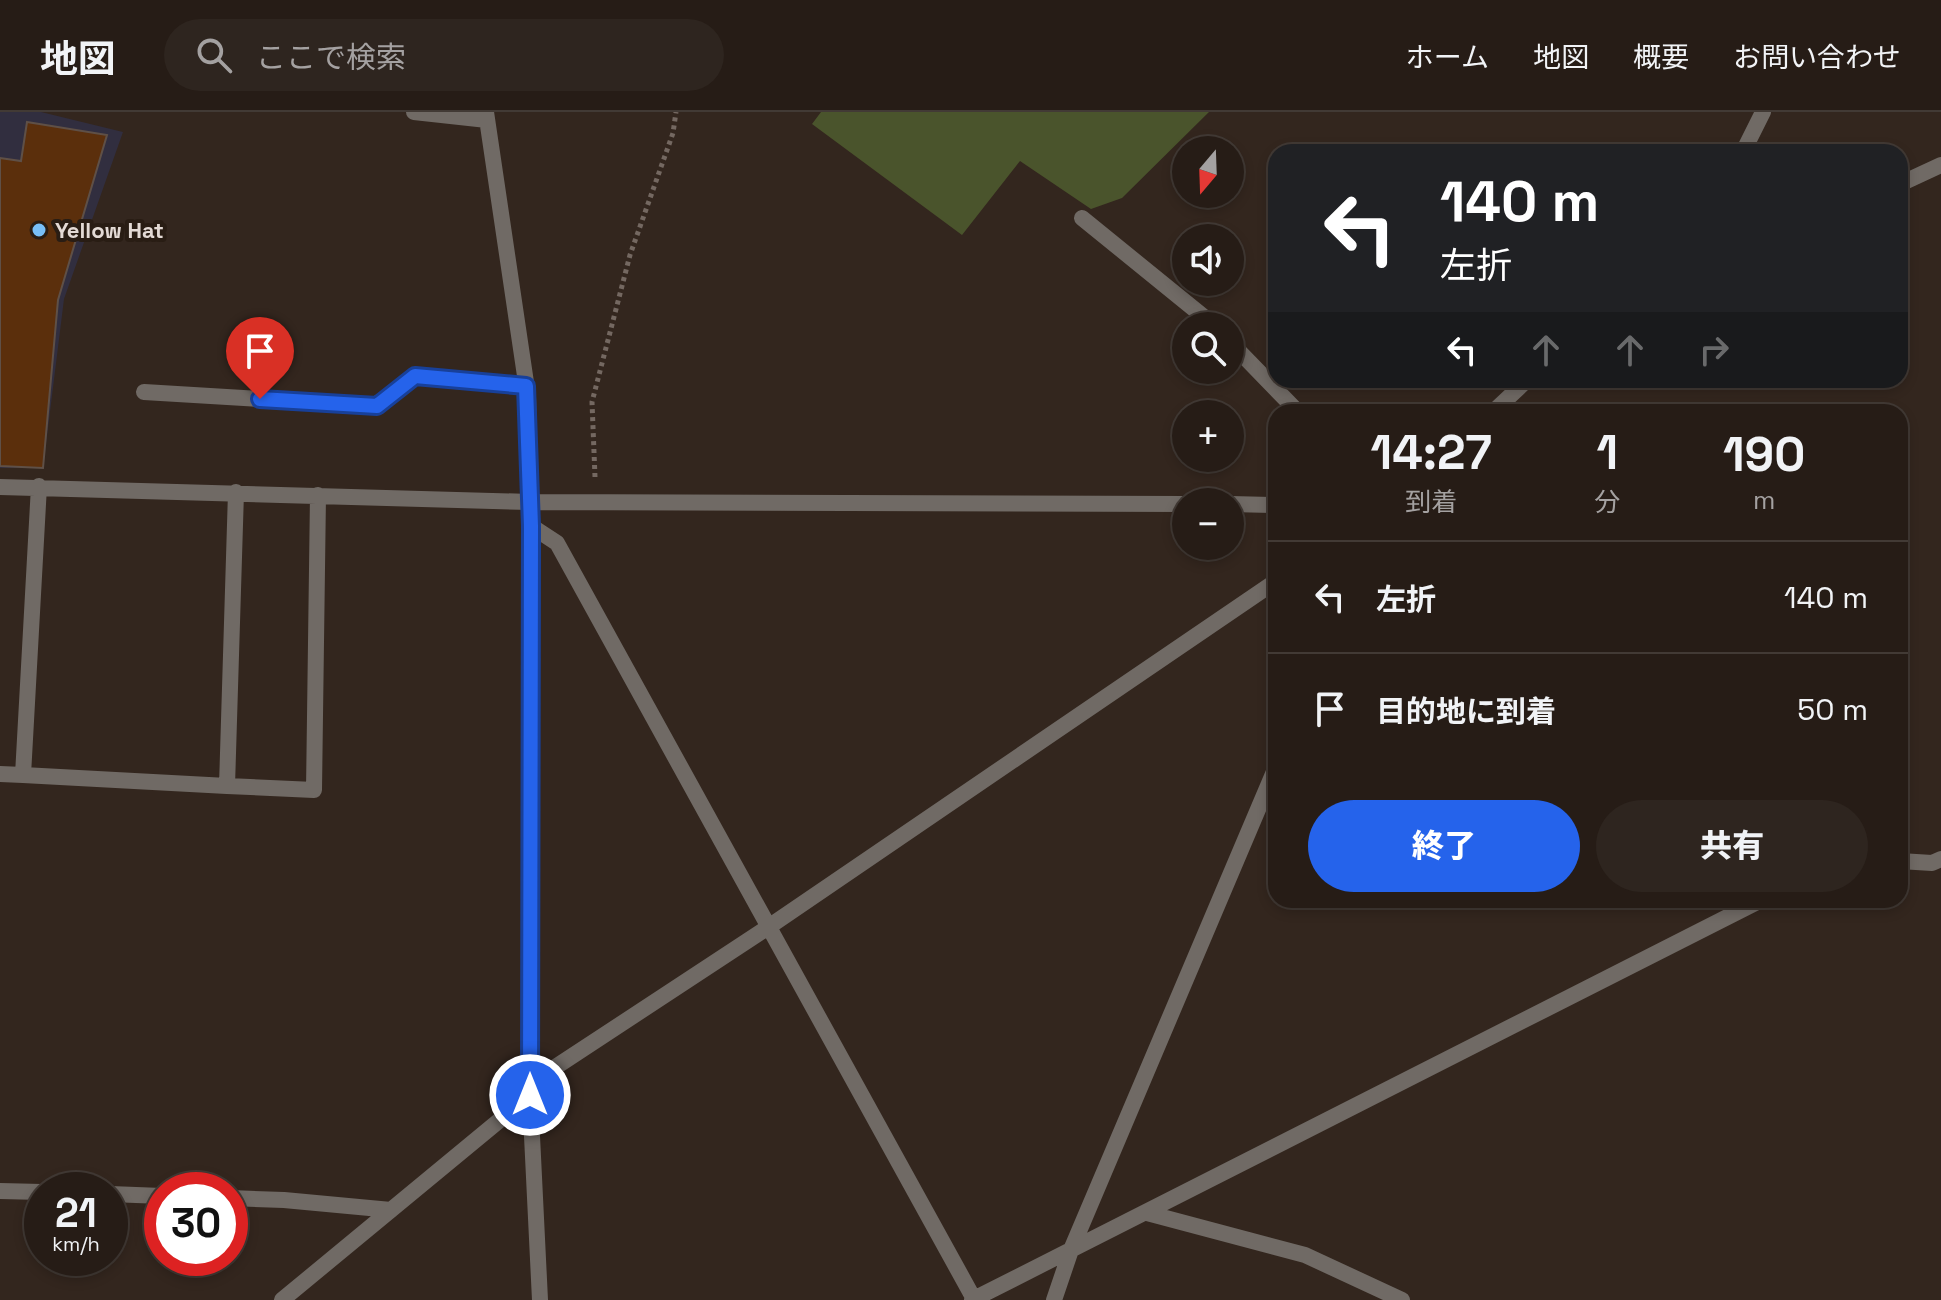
<!DOCTYPE html>
<html lang="ja">
<meta charset="utf-8">
<style>
:root{--surface:#261c16;--page:#2e251f;--text:#f1f3f6;--muted:#a4a1a1;--line:#423a35;--accent:#2563eb}
body{margin:0;font-family:"Space Grotesk","Noto Sans JP",sans-serif;background:var(--page);color:var(--text);height:100vh;display:flex;flex-direction:column;font-size:30px;white-space:nowrap}
*{box-sizing:border-box;margin:0}
p{font-size:26px;color:var(--muted)}
.icon{flex:none;width:44px;height:44px;fill:none;stroke:currentColor;stroke-width:2;stroke-linecap:round;stroke-linejoin:round}
.map{position:relative;flex:1;overflow:hidden}
.sheet{position:absolute;left:1268px;top:292px;width:640px;height:504px;display:flex;flex-direction:column;background:var(--surface);border-radius:24px;box-shadow:0 4px 12px #0003,0 0 0 2px var(--line)}
.sheet>*{flex:none}
.banner{position:absolute;left:1268px;top:32px;width:640px;height:244px;border-radius:24px;box-shadow:0 4px 12px #0003,0 0 0 2px var(--line);background:#202124;color:#fff;overflow:hidden}
.needle{width:52px;rotate:199deg}
.controls{position:absolute;left:1172px;top:24px;display:grid;gap:16px}
.controls a{display:grid;place-items:center;width:72px;height:72px;border-radius:50%;background:var(--surface);box-shadow:0 4px 12px #0003,0 0 0 2px var(--line);font-size:40px}
.speed{position:absolute;left:24px;top:1060px;display:flex;gap:16px;font-size:40px;font-weight:700;text-align:center}
.speed>*{display:grid;place-content:center;width:104px;height:104px;border-radius:50%;background:var(--surface);box-shadow:0 4px 12px #0003,0 0 0 2px var(--line);line-height:1}
.speed small{font-size:20px;font-weight:400}
.speed .limit{border:12px solid #d22;background:#fff;color:#111}
.pin{position:absolute;display:grid;place-items:center;width:68px;height:68px;color:#fff;margin:-82px -34px;border-radius:50% 50% 50% 0;rotate:-45deg;box-shadow:0 0 8px #0007}
.pin .icon{rotate:45deg}
.me{position:absolute;width:88px;margin:-44px;rotate:0deg;stroke-linejoin:round;filter:drop-shadow(0 0 6px #0008)}
.turn{display:flex;align-items:center;gap:28px;height:168px;padding:0 40px;font-size:36px}
.turn .icon{width:104px;height:104px;stroke-width:2.5}
.turn b{display:block;font-size:56px;line-height:68px}
.lanes{display:flex;align-items:center;height:76px;padding:0 40px;background:#0003;justify-content:center;gap:40px;direction:ltr}
.lanes .off{opacity:.35}
.eta{display:flex;justify-content:space-evenly;align-items:center;height:136px;text-align:center}
.eta b{font-size:48px;font-weight:800;line-height:56px}
.primary-button{display:flex;gap:16px;margin-top:auto;padding:16px 40px}
.primary-button a{flex:1;height:92px;border-radius:48px;background:var(--accent);color:#fff;font-size:32px;font-weight:800;line-height:92px;text-align:center}
.primary-button a+a{background:var(--page);color:var(--text)}
ul{padding:0;list-style:none}
li{display:flex;align-items:center;gap:24px;height:112px;padding:0 40px;border-top:2px solid var(--line)}
li div{flex:1}
li b{display:block;font-size:30px}
li em{font-style:normal}
header{display:flex;align-items:center;gap:48px;box-sizing:border-box;height:112px;padding:0 40px;background:var(--surface);border-bottom:2px solid var(--line)}
header strong{font-size:38px}
nav{display:flex;gap:44px;margin-inline-start:auto;font-size:28px}
.search{width:560px;height:72px;background:var(--page);display:flex;align-items:center;gap:20px;box-sizing:border-box;padding:0 28px;border-radius:44px;color:var(--muted);font-size:30px}
.map>svg:first-child{display:block}
.commercial{fill:#312e3f}
.green{fill:#4a542c}
.building{fill:#5b2f0c;stroke:#5f5047;stroke-width:2}
.lines{fill:none;stroke-linecap:round;stroke-linejoin:round}
.path{stroke:#746861;stroke-width:5;stroke-dasharray:4 4;stroke-linecap:butt}
.street{stroke:#706a65;stroke-width:16}
.route-casing{stroke:#184099;stroke-width:20}
.route{stroke:#2563eb;stroke-width:14}
.poi-dot{fill:#78bff7;stroke:#291d14;stroke-width:3}
.labels{text-anchor:middle;dominant-baseline:central;stroke-width:8;stroke-linejoin:round;paint-order:stroke}
.poi-label{font-size:22px;font-weight:bold;fill:#e3dad5;stroke:#291d14;text-anchor:start}
</style>
<header>
<strong>地図</strong>
<div class="search"><svg class="icon" aria-label="search" viewBox="0 0 24 24"><circle cx="10" cy="10" r="6"/><path d="M15 15l6 6"/></svg>ここで検索</div>
<nav><a>ホーム</a><a>地図</a><a>概要</a><a>お問い合わせ</a></nav>
</header>
<div class="map">
<svg width="1941" height="1188" viewBox="0 0 1941 1188">
<rect width="100%" height="100%" fill="#33261e"/>
<path class="commercial" d="M 0,0 L 41,0 L 123,20 L 64,187 L 43,356 L 0,356 Z"/>
<path class="green" d="M 821,0 L 1209,0 L 1122,86 L 1091,97 L 1020,49 L 962,123 L 812,12 Z"/>
<path class="building" d="M 27,10 L 107,23 L 58,188 L 43,356 L 0,354 L 0,46 L 21,49 Z"/>
<g class="lines">
<path class="path" d="M 595,365 L 592,290 L 630,143 L 673,21 L 676,0"/>
<path class="street" d="M 414,0 L 487,8
M 486,0 L 528,284 L 531,414 L 530,983 L 540,1188
M 1743,40 L 1763,0
M 1900,72 L 1941,53
M 1082,106 L 1215,214
M 1230,230 L 1298,300
M 144,280 L 377,294 L 415,264 L 526,274
M 1493,300 L 1527,268
M 39,374 L 23,663 L 227,674 L 236,380
M 0,375 L 530,390 L 1186,392
M 1230,392 L 1276,393
M 531,414 L 557,431 L 974,1187
M 0,662 L 23,663
M 227,674 L 314,678 L 318,383
M 1900,749 L 1932,751 L 1941,747
M 0,1079 L 42,1080
M 110,1082 L 162,1084
M 230,1086 L 284,1088 L 391,1098
M 1147,1101 L 1305,1143 L 1402,1188
M 282,1188 L 530,983 L 557,954 L 767,816 L 1276,469
M 972,1188 L 1761,788
M 1054,1188 L 1071,1138 L 1276,655"/>
</g>
<g class="lines">
<defs>
<path id="route" d="M 260,287 L 377,294 L 415,264 L 526,274 L 531,414 L 530,983"/>
</defs>
<use href="#route" class="route-casing"/>
<use href="#route" class="route"/>
</g>
<circle class="poi-dot" cx="39" cy="118" r="8"/>
<g class="labels">
<g class="poi-label">
<text x="55" y="118">Yellow Hat</text>
</g>
</g>
</svg>
<div class="controls">
<a><svg class="needle" viewBox="-14 -14 28 28"><path d="M0-13l5 13h-10z" fill="#e53935"/><path d="M0 13l5-13h-10z" fill="#a4a1a1"/></svg></a>
<a><svg class="icon" aria-label="sound" viewBox="0 0 24 24"><path d="M4 9h4l5-4v14l-5-4H4zM17 9q2 3 0 6"/></svg></a>
<a><svg class="icon" aria-label="search" viewBox="0 0 24 24"><circle cx="10" cy="10" r="6"/><path d="M15 15l6 6"/></svg></a>
<a>+</a>
<a>−</a>
</div>
<div class="speed"><div>21<small>km/h</small></div><div class="limit">30</div></div>
<div class="pin" style="left:260px;top:287px;background:#d93025"><svg class="icon" aria-label="arrive" viewBox="0 0 24 24"><path d="M6 21V4h12l-3 4 3 4H6"/></svg></div>
<svg class="me" style="left:530px;top:983px" viewBox="-20 -20 40 40"><circle r="17" fill="#2563eb" stroke="#fff" stroke-width="3"/><path d="M0-11L8 9 0 5-8 9z" fill="#fff"/></svg>
<div class="banner">
<div class="turn"><svg class="icon" aria-label="left" viewBox="0 0 24 24"><path d="M17 20v-9H6M10 6l-5 5 5 5"/></svg><div><b>140 m</b>左折</div></div>
<div class="lanes"><svg class="icon" aria-label="left" viewBox="0 0 24 24"><path d="M17 20v-9H6M10 6l-5 5 5 5"/></svg><svg class="icon off" aria-label="ahead" viewBox="0 0 24 24"><path d="M12 20V5M6 11l6-6 6 6"/></svg><svg class="icon off" aria-label="ahead" viewBox="0 0 24 24"><path d="M12 20V5M6 11l6-6 6 6"/></svg><svg class="icon off" aria-label="right" viewBox="0 0 24 24"><path d="M7 20v-9h11M14 6l5 5-5 5"/></svg></div>
</div>
<section class="sheet">
<div class="eta">
<div><b>14:27</b><p>到着</p></div>
<div><b>1</b><p>分</p></div>
<div><b>190</b><p>m</p></div>
</div>
<ul>
<li><svg class="icon" aria-label="left" viewBox="0 0 24 24"><path d="M17 20v-9H6M10 6l-5 5 5 5"/></svg><div><b>左折</b></div><em>140 m</em></li>
<li><svg class="icon" aria-label="arrive" viewBox="0 0 24 24"><path d="M6 21V4h12l-3 4 3 4H6"/></svg><div><b>目的地に到着</b></div><em>50 m</em></li>
</ul>
<div class="primary-button"><a>終了</a><a>共有</a></div>
</section>
</div>
